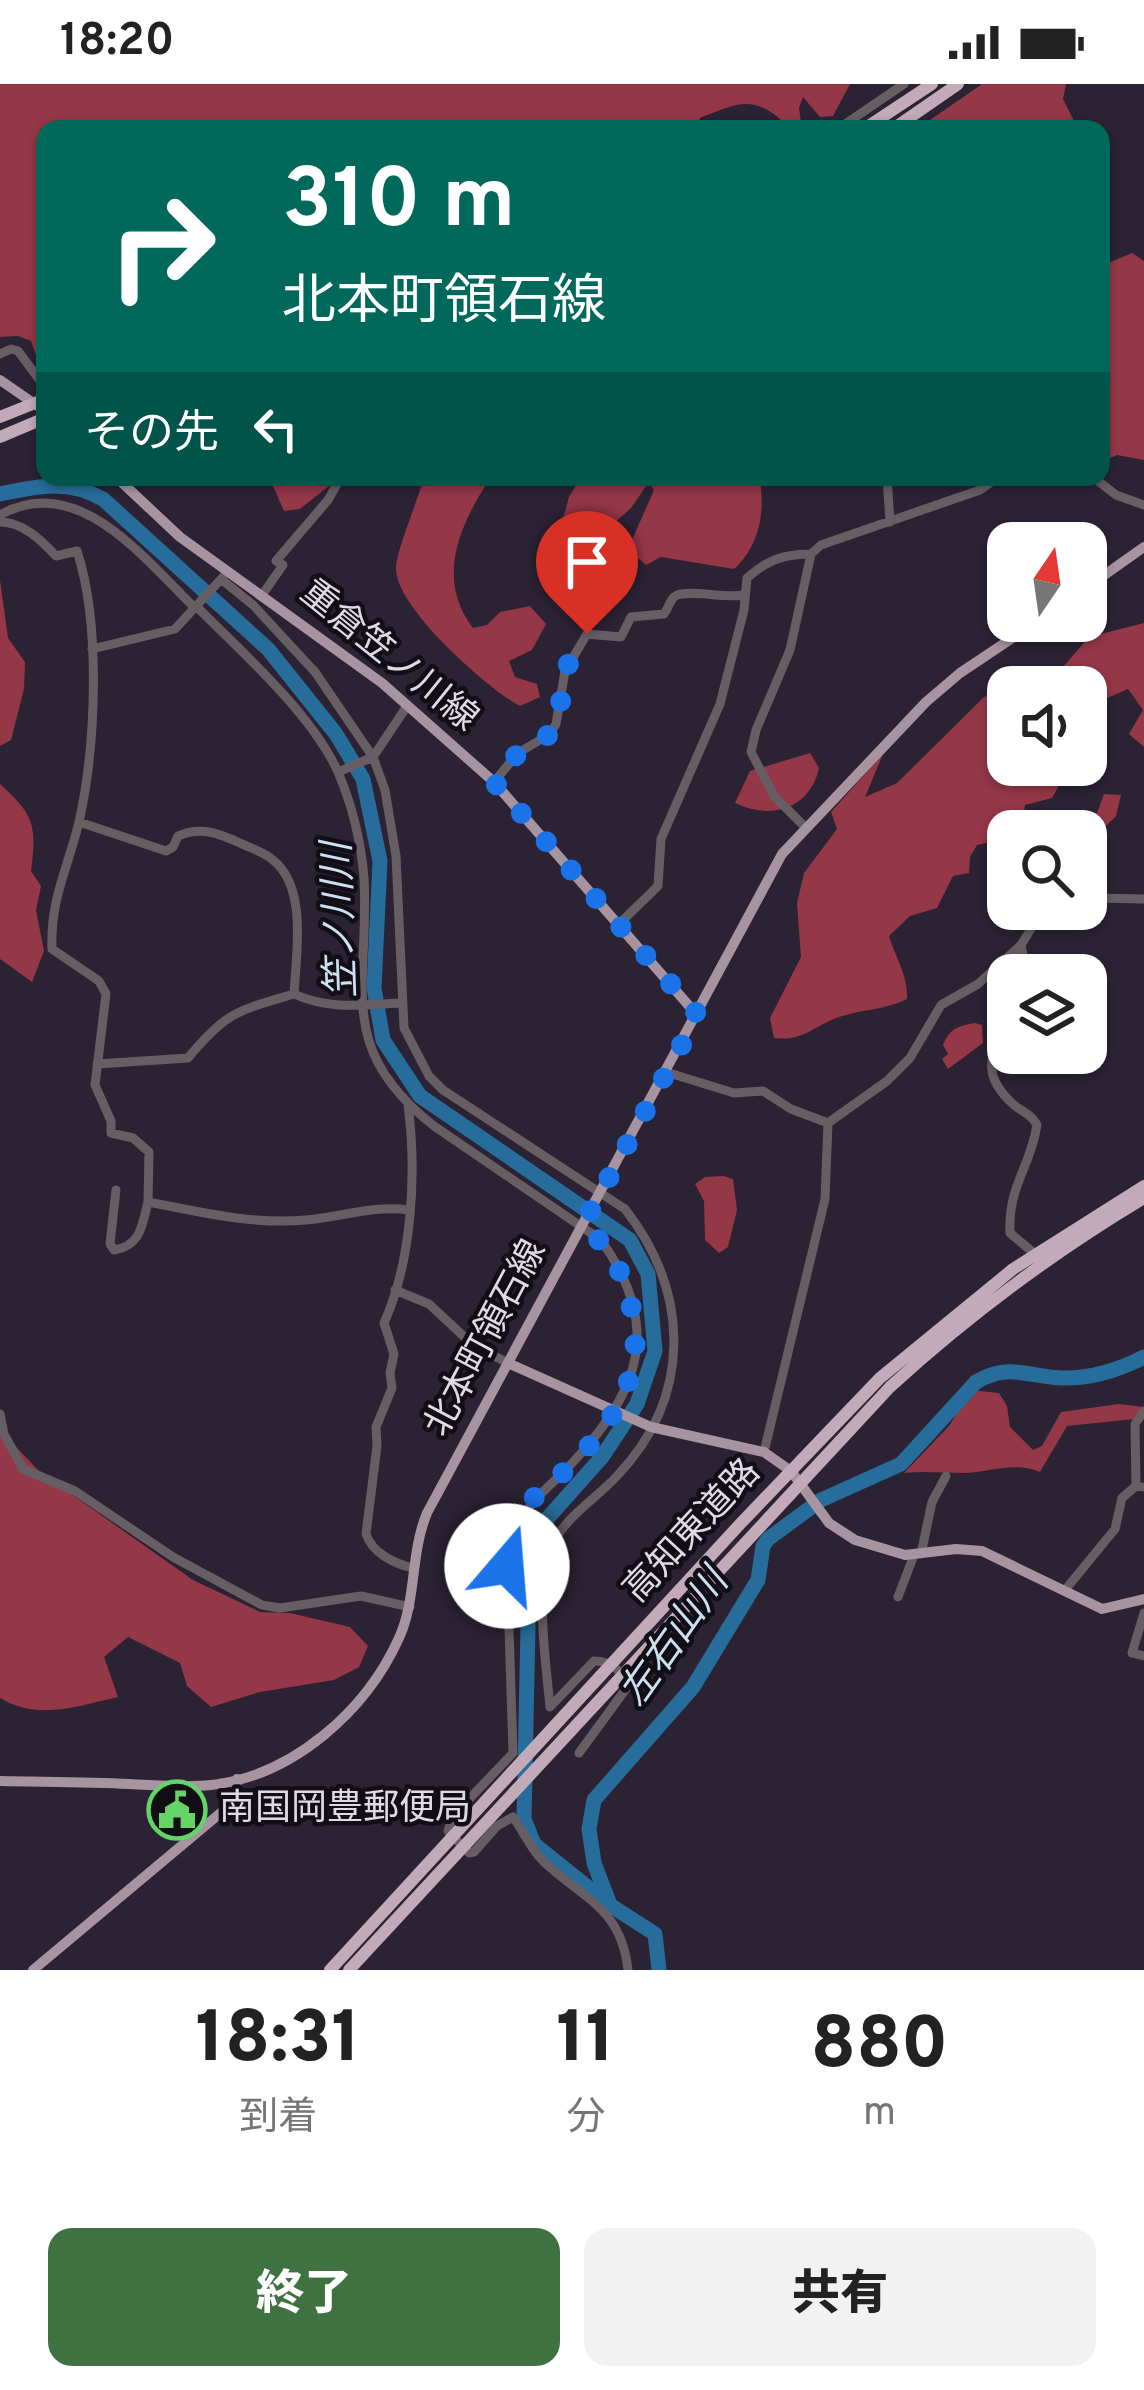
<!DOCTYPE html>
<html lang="ja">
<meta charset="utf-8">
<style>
:root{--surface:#fff;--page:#f2f2f2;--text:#222;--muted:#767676;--accent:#407241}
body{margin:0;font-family:Overpass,"Noto Sans JP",sans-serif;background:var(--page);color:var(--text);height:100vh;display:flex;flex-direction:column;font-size:45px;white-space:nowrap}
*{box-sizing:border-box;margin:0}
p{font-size:39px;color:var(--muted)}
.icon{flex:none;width:66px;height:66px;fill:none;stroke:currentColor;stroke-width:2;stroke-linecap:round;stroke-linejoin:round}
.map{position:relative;height:1886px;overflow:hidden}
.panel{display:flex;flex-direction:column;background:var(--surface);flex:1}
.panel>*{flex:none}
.hud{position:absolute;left:36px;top:36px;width:1074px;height:366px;border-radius:24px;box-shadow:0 3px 9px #0004;background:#00695c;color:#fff;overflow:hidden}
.needle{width:78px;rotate:13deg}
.buttons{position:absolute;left:987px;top:438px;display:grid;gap:24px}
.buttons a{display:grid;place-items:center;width:120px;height:120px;border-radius:24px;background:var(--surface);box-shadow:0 3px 9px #0004;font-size:60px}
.pin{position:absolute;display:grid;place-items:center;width:102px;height:102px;color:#fff;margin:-123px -51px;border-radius:50% 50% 50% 0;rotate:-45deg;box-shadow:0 0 12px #0007}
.pin .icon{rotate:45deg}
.me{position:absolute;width:132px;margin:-66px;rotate:18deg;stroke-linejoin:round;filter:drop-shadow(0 0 9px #0008)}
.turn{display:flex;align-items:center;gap:42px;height:252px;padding:0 48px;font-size:54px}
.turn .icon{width:156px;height:156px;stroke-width:2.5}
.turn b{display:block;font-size:84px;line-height:102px}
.then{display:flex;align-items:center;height:114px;padding:0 48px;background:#0003;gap:24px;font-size:45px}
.eta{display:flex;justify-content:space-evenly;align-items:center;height:204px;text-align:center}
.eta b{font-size:72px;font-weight:800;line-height:84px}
.action{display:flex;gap:24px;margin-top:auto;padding:24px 48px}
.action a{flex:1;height:138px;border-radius:24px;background:var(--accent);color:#fff;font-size:48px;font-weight:800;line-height:138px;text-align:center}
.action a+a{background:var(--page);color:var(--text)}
.status{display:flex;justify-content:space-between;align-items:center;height:84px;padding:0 60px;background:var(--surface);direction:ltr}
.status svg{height:33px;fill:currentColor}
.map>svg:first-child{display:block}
.forest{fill:#943747}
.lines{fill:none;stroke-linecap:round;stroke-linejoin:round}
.river{stroke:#276d9b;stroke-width:15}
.minor{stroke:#675e64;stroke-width:9}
.major{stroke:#a894a1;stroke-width:10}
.highway{stroke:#c2aab9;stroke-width:12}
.highway-bridge{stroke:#c2aab9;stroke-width:12}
.route{stroke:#1a73e8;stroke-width:21;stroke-dasharray:0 37.8}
.labels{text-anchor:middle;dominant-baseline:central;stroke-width:9;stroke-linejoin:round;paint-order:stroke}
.street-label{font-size:36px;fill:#e0dae6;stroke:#120e15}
.poi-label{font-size:36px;fill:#e0dae6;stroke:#120e15;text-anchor:start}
.water-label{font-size:39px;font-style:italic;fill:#cce0f1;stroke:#120e15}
</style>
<div class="status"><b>18:20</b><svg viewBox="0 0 49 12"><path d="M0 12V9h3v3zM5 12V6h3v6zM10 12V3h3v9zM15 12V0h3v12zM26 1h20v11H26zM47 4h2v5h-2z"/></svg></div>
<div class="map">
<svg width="1144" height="1886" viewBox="0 0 1144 1886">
<rect width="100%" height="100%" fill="#2b2234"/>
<path class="forest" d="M 0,0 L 850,0 L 833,32 L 820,33 L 803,13 L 799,24 L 801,38 L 791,45 C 755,10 742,17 700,34 L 696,45 L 473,45 L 457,41 L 445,45 L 45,45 L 45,297 L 31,257 L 18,252 L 0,253 Z
M 982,0 L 1066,0 L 1063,15 L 1078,45 L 917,45 Z
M 1132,169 L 1144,177 L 1144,376 L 1117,371 L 1101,378 L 1101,182 Z
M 269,393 L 340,393 L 300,425 L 284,427 Z
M 424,393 L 491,393 C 460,440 435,494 473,544 L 487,541 L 500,528 L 530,522 L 546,540 L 532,566 L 509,577 L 515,593 L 537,600 L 540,613 L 520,622 C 487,604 395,523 396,484 C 396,468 419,413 424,393 Z
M 581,393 L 759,393 C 766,425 760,462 734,485 L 661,473 L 646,481 L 628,465 L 654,406 L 649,398 L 631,424 L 582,468 L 557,456 L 569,413 Z
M 0,496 L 8,554 L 25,578 L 24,605 L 11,656 L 0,662 Z
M 1144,539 L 1144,663 L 1129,650 L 1143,626 L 1128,605 L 1089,622 L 1086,603 L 1008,603 L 1008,681 L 1030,681 L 1063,695 L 1052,714 L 1025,721 L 1023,736 L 1052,738 L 1097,729 L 1104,710 L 1121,711 L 1116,732 L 1100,748 L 1086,775 L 1086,747 L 1008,747 L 1008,754 L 977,761 L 970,773 L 969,789 L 953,792 L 937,824 L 910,832 L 889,852 C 896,875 908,891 907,915 C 886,926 862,925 839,933 C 815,941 803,958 774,954 L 770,934 L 801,873 L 797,819 L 804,789 L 837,745 L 831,728 L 883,670 L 865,713 L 897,699 L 984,613 L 1010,600 L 1057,590 L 1089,553 Z
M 810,669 L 819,684 C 810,726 770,736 735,719 L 750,687 Z
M 0,700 C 34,731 37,741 31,787 L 41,802 L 36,826 L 44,867 L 32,898 L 0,875 Z
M 975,939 L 982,941 L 983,959 L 948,985 L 942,975 L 948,970 L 943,961 C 950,944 958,942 975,939 Z
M 723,1092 L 733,1095 L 737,1126 L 728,1163 L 719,1169 L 705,1156 L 704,1117 L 695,1100 L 705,1093 Z
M 971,1306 L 999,1309 L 1007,1322 L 1010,1343 L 1033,1366 L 1042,1362 L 1061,1328 L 1119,1320 L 1144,1323 L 1144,1334 L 1067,1342 L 1040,1388 C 1012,1377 990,1389 963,1389 C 943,1389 924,1387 904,1389 L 949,1342 Z
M 0,1337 L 16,1363 L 40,1388 L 193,1496 L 260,1528 L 290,1529 L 350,1543 L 368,1562 L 359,1583 L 334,1596 L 260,1608 L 211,1623 L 187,1602 L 180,1579 L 128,1553 L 104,1573 L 118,1613 C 78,1622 38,1637 0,1614 Z"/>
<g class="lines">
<path class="river" d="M 0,410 C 38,402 68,395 103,415 L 268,565 L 336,650 L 363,695 L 380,777 L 374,904 L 383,956 L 420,1012 L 630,1156 L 648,1190 L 655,1267 L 637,1320 L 602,1373 L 538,1445 L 529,1495 L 524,1735 L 534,1760 L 610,1821 L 655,1850 L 659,1886
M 609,1818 L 594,1779 L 589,1745 L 594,1716 L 693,1603 L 758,1496 L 763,1462 L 768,1455 L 821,1416 L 901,1380 L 976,1298 C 1007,1279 1027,1292 1060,1294 C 1091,1295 1117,1287 1144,1273"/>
<path class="minor" d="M 838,45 L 904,0
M 0,270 L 11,265 L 18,267 L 45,303
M 887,393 L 890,438
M 1093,393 L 1116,411 L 1144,421
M 0,431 C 78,387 144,475 194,523
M 0,438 C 23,438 41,456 56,472 L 77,467 C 101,540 96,662 79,738 C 68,784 50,815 52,865 L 99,897 L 106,910 L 95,1001 L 111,1037 L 111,1049 L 133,1054 L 149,1068 L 148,1118 C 201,1128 252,1141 306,1136 C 342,1133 373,1121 409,1126
M 221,495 L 253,521 L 315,588 L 373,673 L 385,706 L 396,772 L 404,944 L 429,992 L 443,1006 L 625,1125 C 691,1210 692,1313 617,1392 C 594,1417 562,1434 550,1467 C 535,1506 546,1580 550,1623 L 594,1577 C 612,1577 621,1587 628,1602 L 579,1669
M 262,511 L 283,481 L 276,477 L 328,416 L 341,393
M 196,522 C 242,568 312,630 338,688 C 352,721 361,758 364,794 C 370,902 333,963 434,1042 L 601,1156 C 662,1242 641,1305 574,1377 C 539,1415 513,1425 507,1482 L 513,1669 L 453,1732 L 448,1747 L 469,1769 L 474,1768 L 497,1742 L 513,1733 C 524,1748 531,1766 545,1779 C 585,1816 621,1824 628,1886
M 92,565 L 175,545 L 223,493
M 338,688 L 373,673 L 407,622
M 494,698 L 518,669 L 550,650 L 556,640 L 565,587 L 587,550 L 621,553 L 631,533 L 664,530 C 668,525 669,518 674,513 C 684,504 727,515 744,511
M 79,738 L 166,767 L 173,763 L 178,752 C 200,742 218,749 240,759 C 250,764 264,768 273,776 C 308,804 296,871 294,910
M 804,742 L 774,712 L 751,668 L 756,646 L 790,566 L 811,470
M 1086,818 L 1095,814 L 1144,815
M 619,840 L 658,802 L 661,755 L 720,620 L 744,526 L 747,494 C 767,476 784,470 811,470 L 821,461 L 980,406 L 998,393
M 1021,861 L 1027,891
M 1008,930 C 995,967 976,987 1014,1021 C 1024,1029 1031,1030 1037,1041 C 1030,1085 1008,1101 1010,1149 L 1035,1170
M 97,980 L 188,974 C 227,927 237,927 294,910 C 329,926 362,921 400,919
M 666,988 L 734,1009 L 763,1007 L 791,1025 L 828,1039 L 887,997 L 910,974 L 941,921 L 978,900 L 1021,861 L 1039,832 L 1054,825
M 408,1021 C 417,1089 412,1177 384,1239 L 394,1270 L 390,1289 L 392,1304 L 376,1343 L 377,1362 L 366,1450 C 372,1469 395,1480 413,1484
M 116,1106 L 110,1160 L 114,1166 C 141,1162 142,1141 148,1118
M 395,1206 L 429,1220 L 473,1261 L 508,1279
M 0,1330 L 4,1350 L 23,1385 L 75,1407 L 173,1473 L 262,1521 L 280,1524 L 361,1512 L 410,1523
M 764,1368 L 825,1115 L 828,1039
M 1136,1402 L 1135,1340 L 1144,1327
M 921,1470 L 932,1418 L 946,1392
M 1065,1506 L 1115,1445 L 1122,1414 L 1136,1402 L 1144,1403
M 898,1513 L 914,1471
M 1144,1529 L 1132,1569 L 1144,1572"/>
<path class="major" d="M 0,296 L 45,327
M 116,393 L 180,453 L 382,599 L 494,698 L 697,931
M 1086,504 L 1144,463
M 508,1279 L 651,1343 L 764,1368 L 791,1387 L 829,1439 L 855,1456 L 905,1471 L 956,1465 L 982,1467 L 1102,1525 L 1144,1515
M 0,1697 C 43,1698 86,1698 129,1700 C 156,1701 185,1704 211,1701 C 293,1692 366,1627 399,1554 C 417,1514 410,1470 427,1429 L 782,770 L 926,618 L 960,589 L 1038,537
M 33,1886 L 236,1716 L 237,1695"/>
<path class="highway" d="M 864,45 L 932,0
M 893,45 L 958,0
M 0,353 L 45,334
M 330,1886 L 741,1439 L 880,1294 L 1013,1185 L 1144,1102
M 349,1886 L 890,1303 C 969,1231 1052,1169 1144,1114"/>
<path class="highway-bridge" d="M 0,333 L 45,315"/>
</g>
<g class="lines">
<path class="route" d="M 507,1482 C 509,1464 511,1444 522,1428 C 534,1410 554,1398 569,1383 C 613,1340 646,1291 632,1227 C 625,1191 611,1164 583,1141 L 698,931 L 494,698 L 518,669 L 550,650 L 556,640 L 569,577 L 587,550"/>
</g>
<defs>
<symbol id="civic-ring" viewBox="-11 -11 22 22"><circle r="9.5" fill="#120e15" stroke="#65d467" stroke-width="1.5"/><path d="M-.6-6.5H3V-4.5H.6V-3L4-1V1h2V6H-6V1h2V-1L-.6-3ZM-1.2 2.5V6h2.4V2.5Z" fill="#65d467"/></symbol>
</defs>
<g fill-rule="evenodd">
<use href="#civic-ring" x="144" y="1693" width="66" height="66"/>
</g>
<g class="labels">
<g class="street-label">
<text transform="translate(388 573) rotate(39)">重倉笠ノ川線</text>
<text transform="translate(487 1255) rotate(-62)">北本町領石線</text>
<text transform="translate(693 1448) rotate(-47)">高知東道路</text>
</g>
<g class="poi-label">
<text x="219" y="1726">南国岡豊郵便局</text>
</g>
<g class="water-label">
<text transform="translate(342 836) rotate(-92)">笠ノ川川</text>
<text transform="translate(676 1555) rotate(-55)">左右山川</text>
</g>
</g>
</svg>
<div class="buttons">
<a><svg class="needle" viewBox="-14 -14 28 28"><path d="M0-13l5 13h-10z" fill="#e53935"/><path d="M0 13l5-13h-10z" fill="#767676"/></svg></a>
<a><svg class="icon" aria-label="sound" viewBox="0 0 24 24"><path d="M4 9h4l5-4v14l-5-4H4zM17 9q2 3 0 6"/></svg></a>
<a><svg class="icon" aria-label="search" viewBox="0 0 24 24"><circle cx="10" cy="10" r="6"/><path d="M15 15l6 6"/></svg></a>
<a><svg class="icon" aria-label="layers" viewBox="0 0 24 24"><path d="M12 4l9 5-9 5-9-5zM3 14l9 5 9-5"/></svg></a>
</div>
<div class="pin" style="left:587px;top:550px;background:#d93025"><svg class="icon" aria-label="arrive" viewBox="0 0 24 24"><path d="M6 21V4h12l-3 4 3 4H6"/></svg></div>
<svg class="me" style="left:507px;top:1482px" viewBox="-20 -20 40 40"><circle r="19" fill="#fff"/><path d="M0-13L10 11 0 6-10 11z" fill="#1a73e8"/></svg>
<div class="hud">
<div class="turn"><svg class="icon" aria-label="right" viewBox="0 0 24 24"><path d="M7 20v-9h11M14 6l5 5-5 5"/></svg><div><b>310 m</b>北本町領石線</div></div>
<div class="then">その先<svg class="icon" aria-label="left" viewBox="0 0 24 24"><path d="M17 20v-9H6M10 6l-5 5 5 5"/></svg></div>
</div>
</div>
<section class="panel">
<div class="eta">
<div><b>18:31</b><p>到着</p></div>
<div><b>11</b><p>分</p></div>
<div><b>880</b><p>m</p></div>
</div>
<div class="action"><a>終了</a><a>共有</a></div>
</section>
